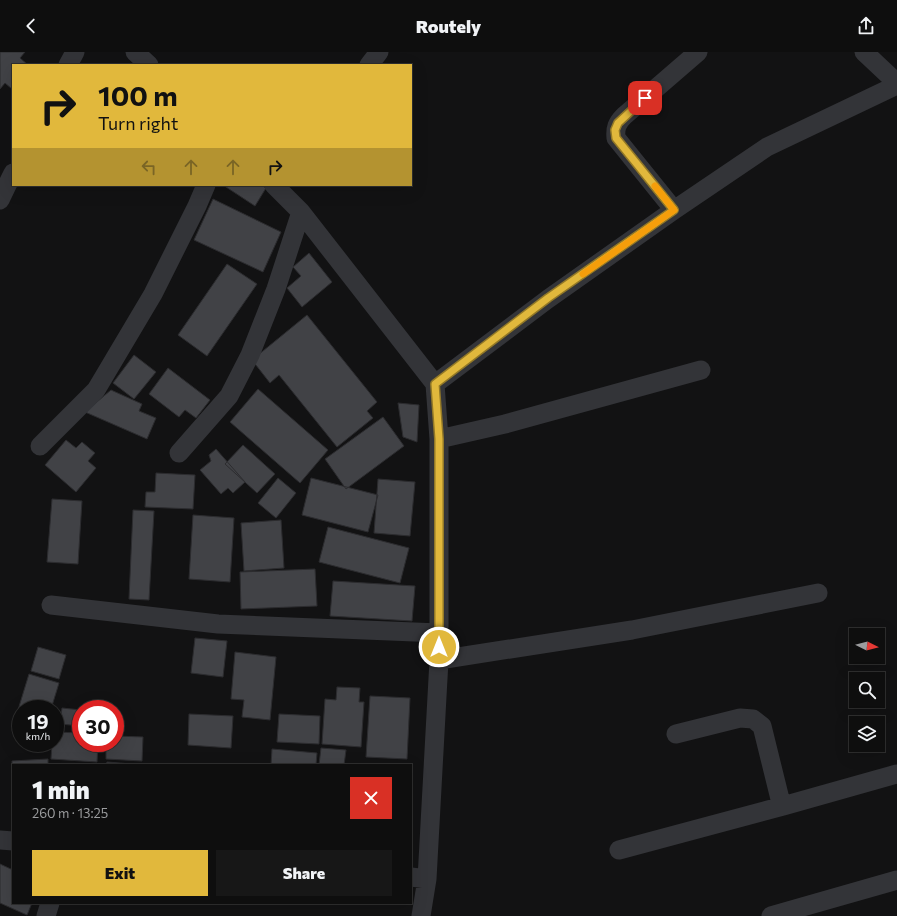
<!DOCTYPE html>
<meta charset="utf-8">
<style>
:root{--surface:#0e0e0e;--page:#171717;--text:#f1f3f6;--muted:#9b9c9e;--line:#2e2e2e;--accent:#e1b83c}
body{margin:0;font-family:Commissioner,sans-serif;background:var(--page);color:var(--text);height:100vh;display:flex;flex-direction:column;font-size:15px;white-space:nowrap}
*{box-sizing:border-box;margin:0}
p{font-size:13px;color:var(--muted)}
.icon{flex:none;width:22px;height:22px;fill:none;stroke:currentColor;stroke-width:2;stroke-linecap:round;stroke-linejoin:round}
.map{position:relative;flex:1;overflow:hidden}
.panel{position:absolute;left:12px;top:712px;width:400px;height:140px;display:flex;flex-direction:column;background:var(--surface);border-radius:0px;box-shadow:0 4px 16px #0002,0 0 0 1px var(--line)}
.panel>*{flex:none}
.banner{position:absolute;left:12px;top:12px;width:400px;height:122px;border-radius:0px;box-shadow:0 4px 16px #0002,0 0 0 1px var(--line);background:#e1b83c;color:#111;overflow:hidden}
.needle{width:26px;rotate:96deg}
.buttons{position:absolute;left:849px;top:576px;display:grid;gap:8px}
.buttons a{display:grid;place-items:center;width:36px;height:36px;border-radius:0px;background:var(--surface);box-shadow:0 4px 16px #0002,0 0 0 1px var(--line);font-size:20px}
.speed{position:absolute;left:12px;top:648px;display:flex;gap:8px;font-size:20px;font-weight:700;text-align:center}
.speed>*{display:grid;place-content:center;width:52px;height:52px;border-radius:50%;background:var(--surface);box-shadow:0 4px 16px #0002,0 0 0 1px var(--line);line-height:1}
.speed small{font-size:10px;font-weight:400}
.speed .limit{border:6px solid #d22;background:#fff;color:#111}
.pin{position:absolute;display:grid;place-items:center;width:34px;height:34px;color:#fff;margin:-17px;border-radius:8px;box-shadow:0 2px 6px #0006}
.me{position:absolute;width:44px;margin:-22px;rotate:0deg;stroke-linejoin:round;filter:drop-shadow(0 0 3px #0008)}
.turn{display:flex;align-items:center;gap:14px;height:84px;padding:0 20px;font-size:18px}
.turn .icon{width:52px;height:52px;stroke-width:2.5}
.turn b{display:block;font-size:28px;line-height:34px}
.lanes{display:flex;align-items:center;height:38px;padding:0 20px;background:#0003;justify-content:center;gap:20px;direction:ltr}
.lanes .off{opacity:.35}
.round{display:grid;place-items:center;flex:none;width:42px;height:42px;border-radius:0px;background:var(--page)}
.headline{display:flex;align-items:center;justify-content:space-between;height:68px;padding:0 20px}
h1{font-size:24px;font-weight:800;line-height:30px}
.action{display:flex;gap:8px;margin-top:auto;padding:8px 20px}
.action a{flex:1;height:46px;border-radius:0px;background:var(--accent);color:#111;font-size:16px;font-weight:800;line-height:46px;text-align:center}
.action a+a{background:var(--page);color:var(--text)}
header{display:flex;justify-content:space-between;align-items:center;height:52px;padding:0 20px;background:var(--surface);font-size:18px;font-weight:800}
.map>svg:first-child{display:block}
.building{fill:#414246;stroke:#2c2c2f}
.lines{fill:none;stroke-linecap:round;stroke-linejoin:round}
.minor{stroke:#333438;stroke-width:19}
.route-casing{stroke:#927827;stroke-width:10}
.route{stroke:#e1b83c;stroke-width:7}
.slow{stroke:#f59e0b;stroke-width:7}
</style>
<header><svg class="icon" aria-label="back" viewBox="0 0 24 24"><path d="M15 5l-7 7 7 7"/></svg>Routely<svg class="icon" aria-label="share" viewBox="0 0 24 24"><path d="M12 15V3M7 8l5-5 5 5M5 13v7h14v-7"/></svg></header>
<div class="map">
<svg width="897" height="864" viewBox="0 0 897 864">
<rect width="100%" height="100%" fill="#121213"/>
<path class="building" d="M 0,0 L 25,0 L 20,6 L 28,13 L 13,13 L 13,35 L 12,37 L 5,31 L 0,37 Z
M 223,133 L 261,133 L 266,136 L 255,154 Z
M 213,147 L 281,180 L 263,220 L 194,188 Z
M 309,201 L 332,230 L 302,255 L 287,236 L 301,224 L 293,215 Z
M 227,212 L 257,232 L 207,304 L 178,283 Z
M 307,263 L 377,350 L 367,359 L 373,366 L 337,395 L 279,323 L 270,331 L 252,308 Z
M 134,303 L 156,320 L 134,347 L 113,331 Z
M 168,316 L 210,348 L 196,366 L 185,358 L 179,365 L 149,342 Z
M 258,337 L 328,398 L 300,431 L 230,370 Z
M 111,338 L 142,352 L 139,359 L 156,366 L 147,387 L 85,360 Z
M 398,351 L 419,353 L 417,390 L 403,385 Z
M 383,365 L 404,394 L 346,437 L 325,407 Z
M 66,388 L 76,396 L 82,390 L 95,401 L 88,409 L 96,416 L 76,440 L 45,413 Z
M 243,393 L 275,422 L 257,441 L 225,412 Z
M 216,397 L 245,430 L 233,441 L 228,436 L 221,442 L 200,418 L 211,409 L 209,403 Z
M 156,421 L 195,423 L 193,457 L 145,455 L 146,440 L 155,440 Z
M 278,426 L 296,441 L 276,466 L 258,451 Z
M 311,426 L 378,443 L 368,480 L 302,463 Z
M 378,427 L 415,430 L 410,484 L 374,481 Z
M 52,447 L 82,449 L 78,512 L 47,510 Z
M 133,458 L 154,459 L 149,548 L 129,547 Z
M 193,463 L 234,466 L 230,530 L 189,527 Z
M 281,468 L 284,516 L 244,519 L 241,471 Z
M 328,475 L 409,496 L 400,531 L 319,510 Z
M 315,517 L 317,554 L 241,557 L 240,520 Z
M 333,529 L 415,534 L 412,569 L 330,564 Z
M 195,586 L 227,589 L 223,625 L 191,621 Z
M 38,595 L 66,603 L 59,627 L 31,619 Z
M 235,600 L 276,605 L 270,668 L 242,665 L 244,648 L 231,647 Z
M 29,622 L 59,631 L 51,657 L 21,657 L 21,673 L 14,671 Z
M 337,635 L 360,636 L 359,650 L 364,650 L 361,695 L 322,692 L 325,647 L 336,648 Z
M 370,644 L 410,646 L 407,707 L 366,705 Z
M 62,656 L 81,658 L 81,674 L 60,672 Z
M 189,662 L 233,664 L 231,696 L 188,693 Z
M 279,662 L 320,664 L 319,692 L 277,690 Z
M 55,680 L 81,681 L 81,691 L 98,691 L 97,710 L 51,707 L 52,691 L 55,691 Z
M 115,684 L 143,685 L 142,709 L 106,707 L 106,691 L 115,691 Z
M 321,696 L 346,698 L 344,713 L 319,713 Z
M 272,697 L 317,701 L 316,713 L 271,713 Z
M 48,707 L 48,713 L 13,713 L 13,744 L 12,709 Z
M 107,710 L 144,713 L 106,713 Z
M 0,812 L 13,818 L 13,851 L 32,851 L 27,863 L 0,851 Z"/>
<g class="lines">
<path class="minor" d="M 135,0 L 149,13
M 864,0 L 897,31
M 68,13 L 75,0
M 369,13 L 379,0
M 274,133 L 301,160 L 435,332 L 439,387 L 439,608 L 427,827 L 421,864
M 0,148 L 13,121
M 674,158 L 616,86 C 615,76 617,71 624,64 L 698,0
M 435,332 L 548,247 L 674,158 L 767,95 L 897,33
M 439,387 L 505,372 L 701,318
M 40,394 L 96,338 L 153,242 L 197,154 L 206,133
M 179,401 L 229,344 L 250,303 L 276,237 L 301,160
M 51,553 L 218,572 L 439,581
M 439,608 L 632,578 L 818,541
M 676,682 L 740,666 L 753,667 L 762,674 L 780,747 L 783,754 L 897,722
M 0,788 L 13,789
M 619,798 L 783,754
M 411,825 L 427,827
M 46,864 L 50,851
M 771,864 L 897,828"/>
</g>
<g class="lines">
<defs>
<path id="route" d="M 439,595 L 439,387 L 435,332 L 548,246 L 674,158 L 616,86 L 615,78 L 618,71 L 645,46"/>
</defs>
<use href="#route" class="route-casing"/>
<use href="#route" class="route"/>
<path class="slow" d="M 583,222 L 674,158 L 655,134"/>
</g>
</svg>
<div class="buttons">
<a><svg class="needle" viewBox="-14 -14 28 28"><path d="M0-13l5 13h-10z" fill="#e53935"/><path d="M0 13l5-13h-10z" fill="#9b9c9e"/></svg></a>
<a><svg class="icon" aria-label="search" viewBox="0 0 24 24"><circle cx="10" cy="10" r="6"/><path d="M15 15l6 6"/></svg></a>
<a><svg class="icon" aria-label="layers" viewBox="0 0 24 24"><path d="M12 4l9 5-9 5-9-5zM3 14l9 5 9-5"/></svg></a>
</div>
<div class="speed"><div>19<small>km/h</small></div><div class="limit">30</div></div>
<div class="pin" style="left:645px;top:46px;background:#d93025"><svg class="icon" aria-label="arrive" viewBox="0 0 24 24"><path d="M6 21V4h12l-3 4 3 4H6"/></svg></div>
<svg class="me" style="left:439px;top:595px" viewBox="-20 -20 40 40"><circle r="17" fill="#e1b83c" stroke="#fff" stroke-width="3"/><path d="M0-11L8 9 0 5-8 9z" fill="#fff"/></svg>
<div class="banner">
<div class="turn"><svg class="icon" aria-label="right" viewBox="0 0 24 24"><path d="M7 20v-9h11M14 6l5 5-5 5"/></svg><div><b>100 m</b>Turn right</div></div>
<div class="lanes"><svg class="icon off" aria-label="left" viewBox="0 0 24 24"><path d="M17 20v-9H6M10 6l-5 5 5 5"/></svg><svg class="icon off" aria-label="ahead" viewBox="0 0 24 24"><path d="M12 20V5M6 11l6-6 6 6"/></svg><svg class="icon off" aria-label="ahead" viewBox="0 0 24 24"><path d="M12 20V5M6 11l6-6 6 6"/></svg><svg class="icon" aria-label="right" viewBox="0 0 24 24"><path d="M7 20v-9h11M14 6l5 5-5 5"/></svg></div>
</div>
<section class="panel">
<div class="headline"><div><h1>1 min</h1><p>260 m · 13:25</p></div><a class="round" style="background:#d93025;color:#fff"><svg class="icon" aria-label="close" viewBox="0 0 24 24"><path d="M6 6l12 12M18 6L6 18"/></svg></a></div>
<div class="action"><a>Exit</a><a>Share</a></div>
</section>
</div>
